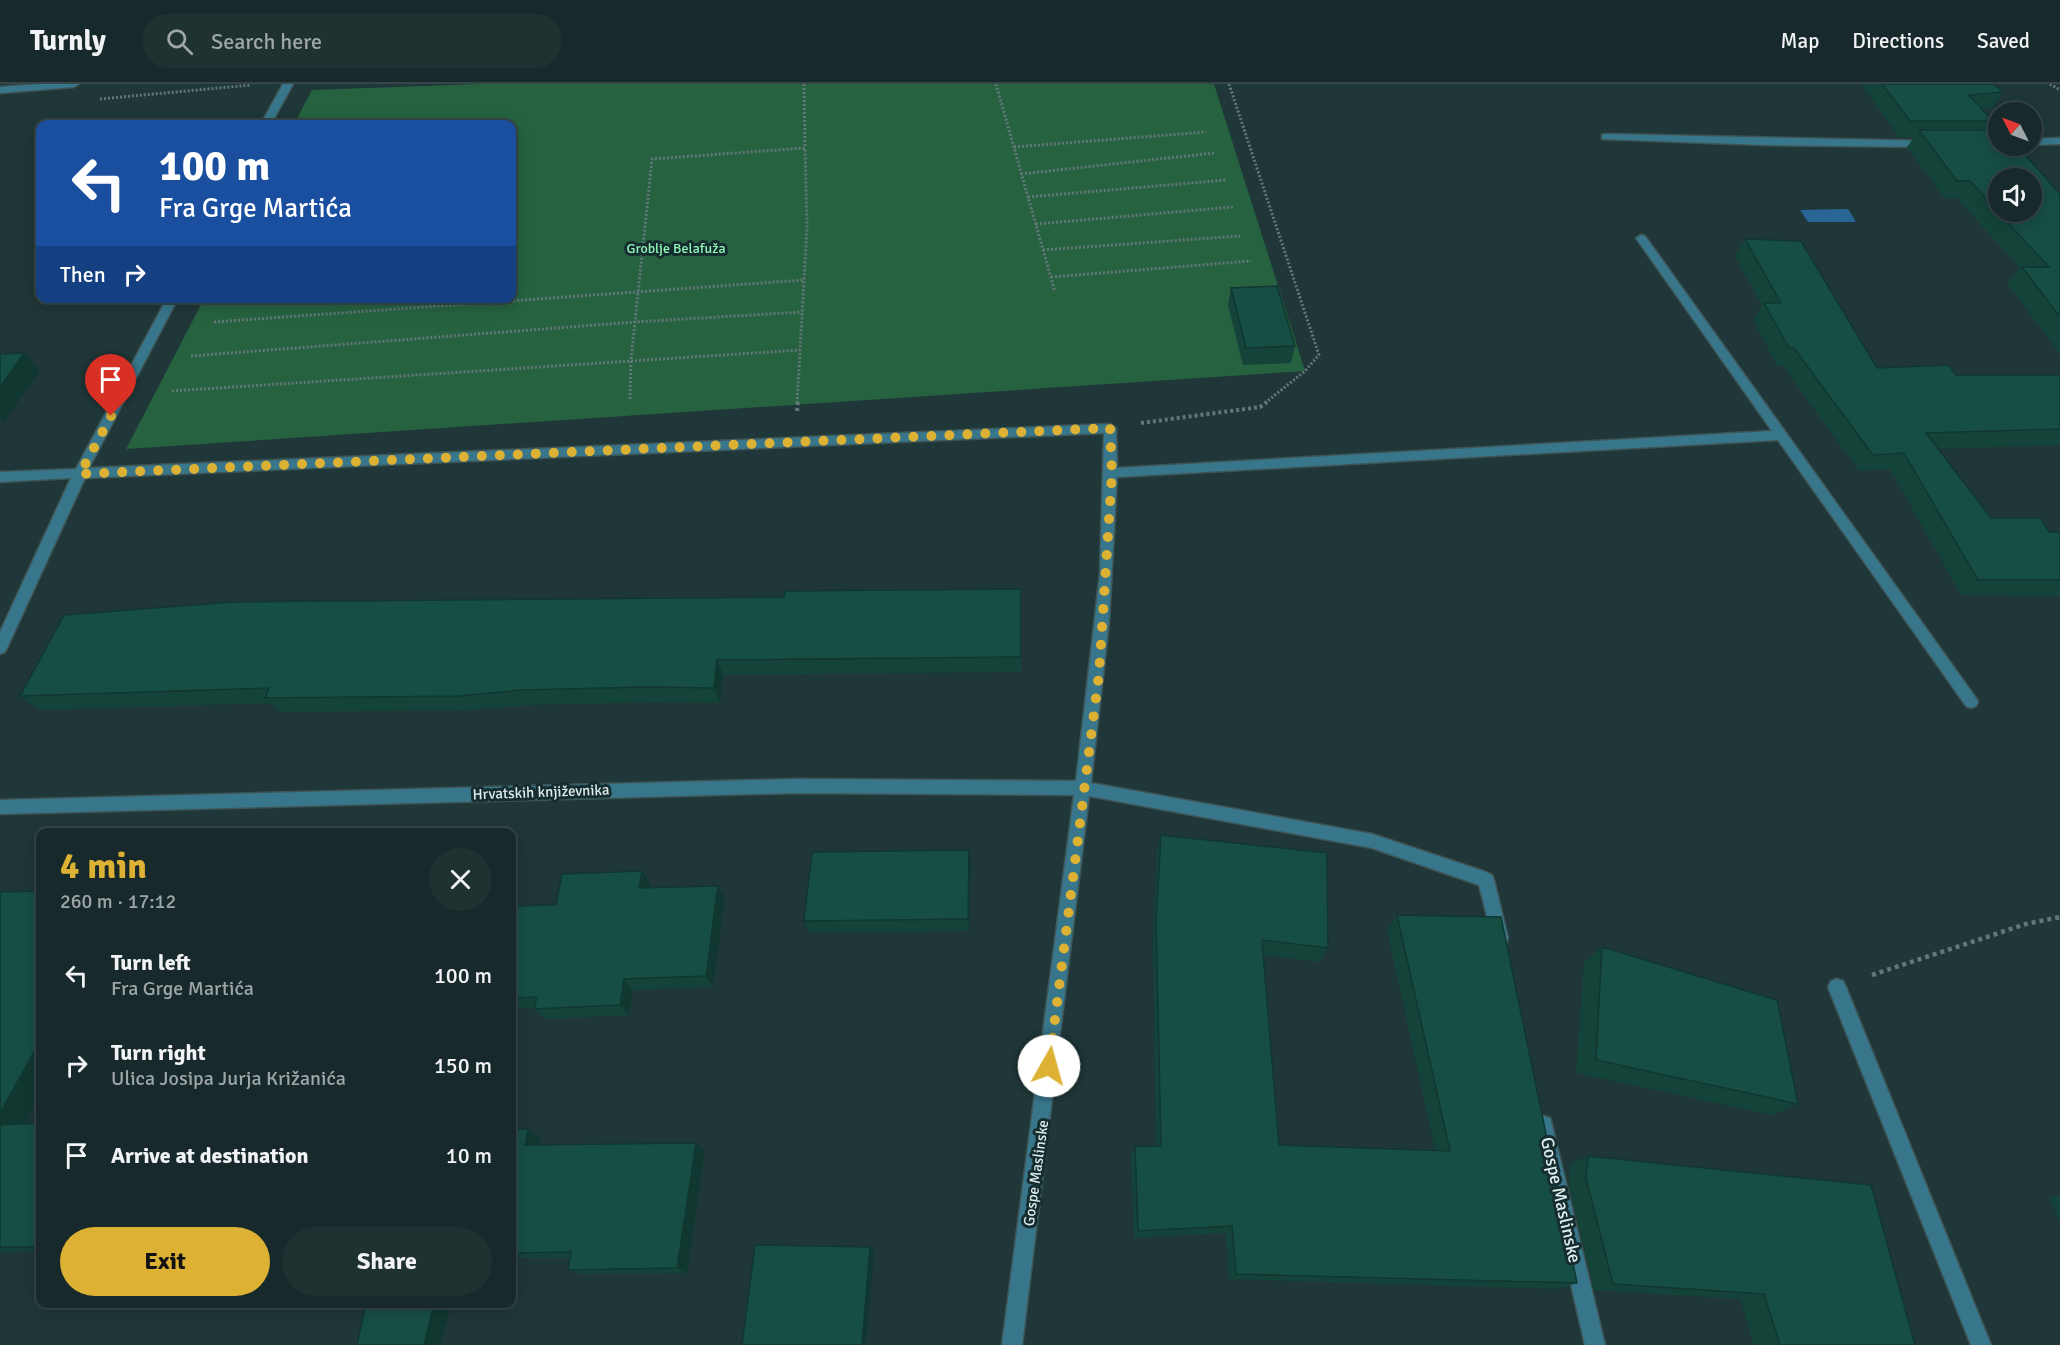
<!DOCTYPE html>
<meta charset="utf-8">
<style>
:root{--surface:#17292a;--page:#203132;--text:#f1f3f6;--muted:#9ea6a8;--line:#364547;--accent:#ddb133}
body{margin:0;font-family:Signika,sans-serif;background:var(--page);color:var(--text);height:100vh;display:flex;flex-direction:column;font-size:22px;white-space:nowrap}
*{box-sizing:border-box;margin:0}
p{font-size:20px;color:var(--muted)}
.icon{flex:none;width:33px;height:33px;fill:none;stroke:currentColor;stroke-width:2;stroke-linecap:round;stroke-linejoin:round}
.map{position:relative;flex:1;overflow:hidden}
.sheet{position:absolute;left:36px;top:744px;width:480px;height:480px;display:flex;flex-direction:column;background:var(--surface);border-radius:12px;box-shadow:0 3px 15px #0003,0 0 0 2px var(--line)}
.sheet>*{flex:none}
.hud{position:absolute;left:36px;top:36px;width:480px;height:183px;border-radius:12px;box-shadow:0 3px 15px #0003,0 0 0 2px var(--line);background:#1a4fa0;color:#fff;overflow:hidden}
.needle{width:39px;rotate:312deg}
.fabs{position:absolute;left:1988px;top:18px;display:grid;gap:12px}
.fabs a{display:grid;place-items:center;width:54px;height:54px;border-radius:50%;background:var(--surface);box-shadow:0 3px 15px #0003,0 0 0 2px var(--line);font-size:30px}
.pin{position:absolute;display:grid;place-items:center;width:51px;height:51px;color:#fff;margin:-62px -26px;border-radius:50% 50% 50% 0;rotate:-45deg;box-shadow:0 0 6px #0007}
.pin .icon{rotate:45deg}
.me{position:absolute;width:66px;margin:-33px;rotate:7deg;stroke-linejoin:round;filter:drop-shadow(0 0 4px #0008)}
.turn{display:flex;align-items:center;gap:21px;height:126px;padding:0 24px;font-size:27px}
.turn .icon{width:78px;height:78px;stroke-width:2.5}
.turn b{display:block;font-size:42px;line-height:51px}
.then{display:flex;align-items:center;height:57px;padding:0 24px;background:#0003;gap:12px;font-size:22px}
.round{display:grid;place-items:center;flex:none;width:63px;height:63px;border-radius:32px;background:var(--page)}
.summary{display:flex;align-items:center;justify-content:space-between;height:102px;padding:0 24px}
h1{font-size:36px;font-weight:700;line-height:45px;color:var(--accent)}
.cta{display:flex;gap:12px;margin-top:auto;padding:12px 24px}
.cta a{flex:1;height:69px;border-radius:36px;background:var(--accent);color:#111;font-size:24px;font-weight:700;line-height:69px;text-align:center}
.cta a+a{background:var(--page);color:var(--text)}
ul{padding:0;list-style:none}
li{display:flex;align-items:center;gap:18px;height:90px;padding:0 24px}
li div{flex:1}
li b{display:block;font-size:22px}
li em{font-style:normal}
header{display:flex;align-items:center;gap:36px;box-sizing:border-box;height:84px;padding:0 30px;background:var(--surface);border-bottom:2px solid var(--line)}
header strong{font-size:28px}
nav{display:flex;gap:33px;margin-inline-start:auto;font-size:21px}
.search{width:420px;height:54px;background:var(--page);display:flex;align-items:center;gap:15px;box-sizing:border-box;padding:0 21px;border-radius:33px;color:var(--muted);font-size:22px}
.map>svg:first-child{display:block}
.green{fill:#266240}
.water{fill:#296696}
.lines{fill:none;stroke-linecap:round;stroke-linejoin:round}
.minor-casing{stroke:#3e5455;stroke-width:3}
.path-far2{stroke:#627778;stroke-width:3;stroke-dasharray:2 2;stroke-linecap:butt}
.path-far1{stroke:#627778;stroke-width:4;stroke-dasharray:3 3;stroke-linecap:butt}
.path{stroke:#627778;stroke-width:4.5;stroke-dasharray:4 4;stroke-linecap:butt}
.minor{fill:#38768b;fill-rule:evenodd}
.wall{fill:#14433a}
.shaded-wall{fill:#103730}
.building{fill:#174e44;stroke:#103730;stroke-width:1.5}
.route{stroke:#ddb133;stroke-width:10;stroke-dasharray:0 18}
.labels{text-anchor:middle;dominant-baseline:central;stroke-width:6;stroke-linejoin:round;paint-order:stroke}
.far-park-label{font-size:14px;fill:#91f7b9;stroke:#152d2e}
.street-label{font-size:15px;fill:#deeced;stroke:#152d2e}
.near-street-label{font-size:18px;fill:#deeced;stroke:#152d2e}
</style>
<header>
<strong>Turnly</strong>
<div class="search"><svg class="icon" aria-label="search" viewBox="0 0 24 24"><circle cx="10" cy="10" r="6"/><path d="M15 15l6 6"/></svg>Search here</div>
<nav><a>Map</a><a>Directions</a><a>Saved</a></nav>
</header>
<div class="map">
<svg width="2060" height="1261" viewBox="0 0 2060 1261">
<rect width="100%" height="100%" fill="#1f3738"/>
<path class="green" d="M 479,0 L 1214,0 L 1305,287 L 126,365 L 204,215 L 512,214 L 512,40 L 294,40 L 312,6 Z"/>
<path class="water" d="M 1848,125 L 1856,138 L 1808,138 L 1800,126 Z"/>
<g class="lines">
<defs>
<path id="minor" d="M 39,0 L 79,0 L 74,3 L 0,9 L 0,3 Z
M 283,0 L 293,0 L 271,40 L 261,40 Z
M 1606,50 L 1930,57 L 1935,60 L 1930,63 L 1765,61 L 1602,55 L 1602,51 Z
M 2060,54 L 2060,60 L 2031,61 L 2031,55 Z
M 1641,151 L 1645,152 L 1976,614 L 1978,618 L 1976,622 L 1971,624 L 1966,622 L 1778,356 L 1117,393 L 1109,538 L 1091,699 L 1372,750 L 1486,788 L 1492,791 L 1494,796 L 1508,854 L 1506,860 L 1500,862 L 1494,860 L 1479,801 L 1372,764 L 1089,712 L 1022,1261 L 1002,1261 L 1074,711 L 796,709 L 0,730 L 0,716 L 796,695 L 1076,697 L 1100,489 L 1104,349 L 85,394 L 7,564 L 5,568 L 0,570 L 0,548 L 71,394 L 0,398 L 0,388 L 76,385 L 167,214 L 178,214 L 89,384 L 1110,340 L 1116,344 L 1117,384 L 1772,347 L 1636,154 Z
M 1837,895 L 1843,897 L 1846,903 L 1991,1261 L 1971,1261 L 1828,903 L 1831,897 Z
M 1543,1032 L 1550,1034 L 1552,1041 L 1605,1261 L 1585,1261 L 1534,1041 L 1536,1034 Z"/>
</defs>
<use href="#minor" class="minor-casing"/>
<path class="path-far2" d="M 804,0 L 805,64
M 996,0 L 1055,208
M 1229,0 L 1319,271 L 1305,287 L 1265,319
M 2050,0 L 2060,6
M 100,15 L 251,1
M 1014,63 L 1206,48
M 1021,90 L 1214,69
M 1028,113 L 1226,96
M 1036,140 L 1233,123
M 1043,166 L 1240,152
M 1051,193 L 1251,177
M 214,238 L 804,196
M 191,272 L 635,238 L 802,228
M 172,307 L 800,266
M 630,315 L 631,276 L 652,75 L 805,64 L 807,144 L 797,319"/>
<path class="path-far1" d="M 797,327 L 798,318
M 1141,339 L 1260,323 L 1267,318"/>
<path class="path" d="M 1872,891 L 2026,840 L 2060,833"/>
<use href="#minor" class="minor"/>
</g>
<path class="wall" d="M 1861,0 L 1994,0 L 2003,8 L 1992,24 L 1982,25 L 1993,37 L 1986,46 L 2060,110 L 2060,270 L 2007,199 L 2020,184 L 1957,114 L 1944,114 L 1907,63 L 1914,53 L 1899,53 Z
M 1745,155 L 1877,284 L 1956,291 L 2060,291 L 2060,361 L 1938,365 L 1991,434 L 2049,448 L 2060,448 L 2060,512 L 1961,511 L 1890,385 L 1859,387 L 1782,281 L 1777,281 L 1753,236 L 1762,222 L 1735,172 Z
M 1231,204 L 1295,262 L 1291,279 L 1243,281 L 1228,221 Z
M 1021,505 L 1021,588 L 723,591 L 720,619 L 654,618 L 532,621 L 470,626 L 280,628 L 270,619 L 40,626 L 20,612 L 784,513 Z
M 1161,751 L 1328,864 L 1320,878 L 1264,871 L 1279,1061 L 1435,1066 L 1387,846 L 1397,831 L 1577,1199 L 1558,1205 L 1229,1195 L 1226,1149 L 1134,1154 L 1131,1071 L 1135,1062 L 1156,1062 L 1153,852 L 1157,767 Z
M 971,778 L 969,847 L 809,849 L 804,837 Z
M 642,787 L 650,799 L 650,804 L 725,814 L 713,903 L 633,906 L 629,931 L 546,935 L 534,925 L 534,923 L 512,924 L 512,822 L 556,821 Z
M 40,807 L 40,1009 L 24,1040 L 40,1039 L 40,1167 L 0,1168 L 0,808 Z
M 1602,863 L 1798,1020 L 1772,1031 L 1576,989 L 1584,879 Z
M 512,1045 L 528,1045 L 541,1053 L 539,1061 L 705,1066 L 687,1189 L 580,1190 L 568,1186 L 570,1174 L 512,1174 Z
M 1588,1072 L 1915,1261 L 1754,1261 L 1740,1215 L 1594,1206 L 1569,1102 L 1570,1080 Z
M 2060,1111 L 2060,1138 L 2049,1113 Z"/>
<path class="shaded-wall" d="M 24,269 L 40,286 L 4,338 L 0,334 L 0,303 Z
M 717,576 L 723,591 L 720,619 L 714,604 Z
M 969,766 L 971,778 L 969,847 L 968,835 Z
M 642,787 L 650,799 L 648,816 L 639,804 Z
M 718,802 L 725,814 L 713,903 L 706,892 Z
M 624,895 L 633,906 L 629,931 L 620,921 Z
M 40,957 L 40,1009 L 19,1049 L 0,1043 L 0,1029 Z
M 528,1045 L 541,1053 L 537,1068 L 525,1061 Z
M 696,1059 L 705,1066 L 687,1189 L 677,1184 Z
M 870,1163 L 874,1168 L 866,1261 L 862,1261 Z
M 434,1220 L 450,1220 L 441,1261 L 424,1261 Z"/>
<path class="building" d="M 1882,0 L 1994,0 L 2003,8 L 1969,11 L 1993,37 L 1910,37 Z
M 1919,46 L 1998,46 L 1998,62 L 2017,62 L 2060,110 L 2060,233 L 2022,183 L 2049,183 L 1998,128 L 2031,128 L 2031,94 L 1998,94 L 1998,127 L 1970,97 L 1957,97 Z
M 1745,155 L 1801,157 L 1877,284 L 1949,281 L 1956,291 L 2060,291 L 2060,345 L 1926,349 L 1991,434 L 2040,434 L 2049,448 L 2060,448 L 2060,496 L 1978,496 L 1904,369 L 1873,371 L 1794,264 L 1789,264 L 1764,219 L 1781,219 Z
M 1277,202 L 1295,262 L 1246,264 L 1231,204 Z
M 24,269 L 0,303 L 0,270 Z
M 1021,505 L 1021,573 L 717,576 L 714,604 L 647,603 L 522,606 L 459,612 L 265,614 L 269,604 L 20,612 L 64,531 L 232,518 L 784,513 L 785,507 Z
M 1161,751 L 1327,769 L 1328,864 L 1262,856 L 1279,1061 L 1450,1067 L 1397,831 L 1501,833 L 1577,1199 L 1236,1190 L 1232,1142 L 1138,1147 L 1135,1062 L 1161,1062 L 1156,837 Z
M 969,766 L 968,835 L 804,837 L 812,768 Z
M 642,787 L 639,804 L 718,802 L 706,892 L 624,895 L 620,921 L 534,925 L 537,913 L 512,914 L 512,822 L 556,821 L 562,790 Z
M 40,807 L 40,957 L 0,1029 L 0,808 Z
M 1602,863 L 1777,916 L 1798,1020 L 1596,976 Z
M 40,1039 L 40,1163 L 0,1163 L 0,1041 Z
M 512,1045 L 528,1045 L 525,1061 L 696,1059 L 677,1184 L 568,1186 L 571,1168 L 512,1169 Z
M 1588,1072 L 1871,1101 L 1915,1261 L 1780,1261 L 1764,1210 L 1613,1200 L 1586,1094 Z
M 755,1161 L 870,1163 L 862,1261 L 742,1261 Z
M 366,1220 L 434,1220 L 424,1261 L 357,1261 Z"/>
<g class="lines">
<path class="route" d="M 111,332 L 80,390 L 1110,344 L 1112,389 L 1099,590 L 1049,982"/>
</g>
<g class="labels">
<g class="far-park-label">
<text x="676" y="164">Groblje Belafuža</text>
</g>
<g class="street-label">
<text transform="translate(541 708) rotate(-2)">Hrvatskih književnika</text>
<text transform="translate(1036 1089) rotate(-82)">Gospe Maslinske</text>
</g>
<g class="near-street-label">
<text transform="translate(1561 1116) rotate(77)">Gospe Maslinske</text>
</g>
</g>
</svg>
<div class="fabs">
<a><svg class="needle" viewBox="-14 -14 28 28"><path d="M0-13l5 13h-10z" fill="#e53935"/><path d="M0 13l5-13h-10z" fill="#9ea6a8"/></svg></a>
<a><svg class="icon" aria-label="sound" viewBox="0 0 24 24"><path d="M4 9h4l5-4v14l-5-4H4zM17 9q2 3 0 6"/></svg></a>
</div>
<div class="pin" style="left:111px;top:332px;background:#d93025"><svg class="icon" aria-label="arrive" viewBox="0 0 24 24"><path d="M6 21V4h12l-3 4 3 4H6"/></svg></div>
<svg class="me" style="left:1049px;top:982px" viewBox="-20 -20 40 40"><circle r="19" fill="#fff"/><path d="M0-13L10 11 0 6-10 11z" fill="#ddb133"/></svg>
<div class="hud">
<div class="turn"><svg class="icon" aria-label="left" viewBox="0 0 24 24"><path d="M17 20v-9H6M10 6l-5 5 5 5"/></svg><div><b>100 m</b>Fra Grge Martića</div></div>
<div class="then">Then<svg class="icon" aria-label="right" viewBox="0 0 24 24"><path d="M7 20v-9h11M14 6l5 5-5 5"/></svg></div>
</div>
<section class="sheet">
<div class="summary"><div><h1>4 min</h1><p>260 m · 17:12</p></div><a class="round"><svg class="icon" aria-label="close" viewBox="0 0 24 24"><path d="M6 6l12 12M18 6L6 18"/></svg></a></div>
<ul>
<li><svg class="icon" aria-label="left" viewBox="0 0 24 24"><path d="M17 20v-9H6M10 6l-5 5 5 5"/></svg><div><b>Turn left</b><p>Fra Grge Martića</p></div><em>100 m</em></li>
<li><svg class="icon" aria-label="right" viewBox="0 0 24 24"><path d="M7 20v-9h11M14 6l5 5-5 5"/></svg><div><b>Turn right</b><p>Ulica Josipa Jurja Križanića</p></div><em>150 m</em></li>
<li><svg class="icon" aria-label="arrive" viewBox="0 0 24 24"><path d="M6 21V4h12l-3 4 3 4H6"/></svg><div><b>Arrive at destination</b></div><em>10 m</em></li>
</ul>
<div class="cta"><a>Exit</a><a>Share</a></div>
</section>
</div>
